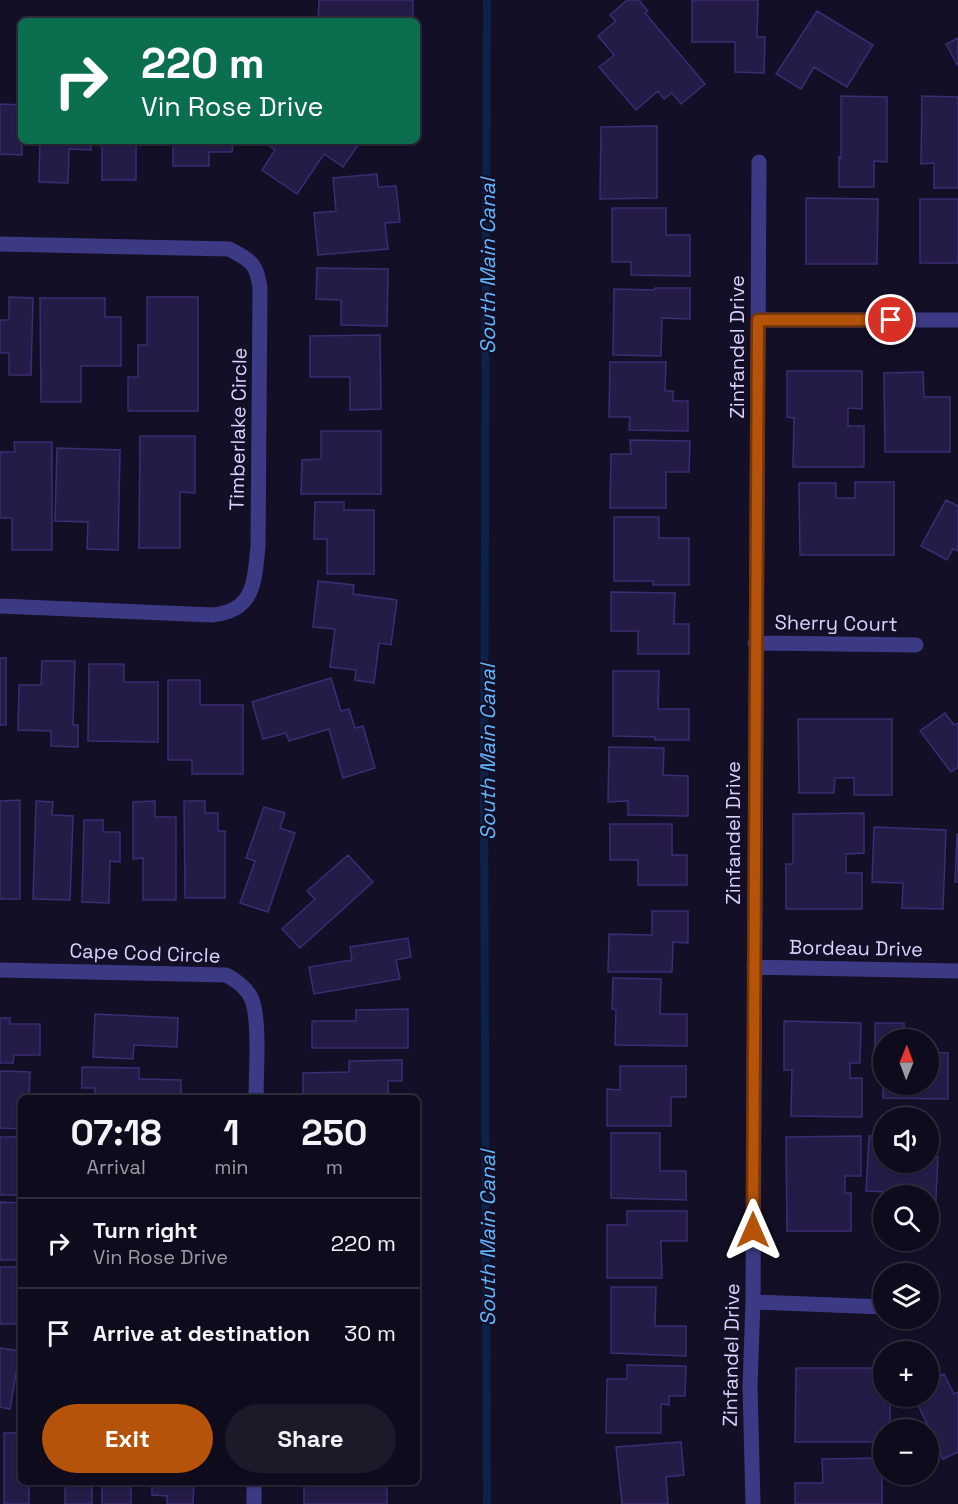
<!DOCTYPE html>
<meta charset="utf-8">
<style>
:root{--surface:#0e0b1c;--page:#1c1929;--text:#f1f3f6;--muted:#9b9ba3;--line:#2e2b3b;--accent:#b45309}
body{margin:0;font-family:"Space Grotesk",sans-serif;background:var(--page);color:var(--text);height:100vh;display:flex;flex-direction:column;font-size:22px;white-space:nowrap}
*{box-sizing:border-box;margin:0}
p{font-size:20px;color:var(--muted)}
.icon{flex:none;width:33px;height:33px;fill:none;stroke:currentColor;stroke-width:2;stroke-linecap:round;stroke-linejoin:round}
.map{position:relative;flex:1;overflow:hidden}
.drawer{position:absolute;left:18px;top:1095px;width:402px;height:390px;display:flex;flex-direction:column;background:var(--surface);border-radius:9px;box-shadow:0 2px 4px #0004,0 0 0 2px var(--line)}
.drawer>*{flex:none}
.top-card{position:absolute;left:18px;top:18px;width:402px;height:126px;border-radius:9px;box-shadow:0 2px 4px #0004,0 0 0 2px var(--line);background:#0b6e4f;color:#fff;overflow:hidden}
.needle{width:39px;rotate:1deg}
.controls{position:absolute;left:873px;top:1029px;display:grid;gap:12px}
.controls a{display:grid;place-items:center;width:66px;height:66px;border-radius:50%;background:var(--surface);box-shadow:0 2px 4px #0004,0 0 0 2px var(--line);font-size:30px}
.pin{position:absolute;display:grid;place-items:center;width:51px;height:51px;color:#fff;margin:-26px;border:3px solid #fff;border-radius:50%;box-shadow:0 2px 6px #0007}
.me{position:absolute;width:66px;margin:-33px;rotate:0deg;stroke-linejoin:round;filter:drop-shadow(0 0 4px #0008)}
.turn{display:flex;align-items:center;gap:21px;height:126px;padding:0 24px;font-size:27px}
.turn .icon{width:78px;height:78px;stroke-width:2.5}
.turn b{display:block;font-size:42px;line-height:51px}
.eta{display:flex;justify-content:space-evenly;align-items:center;height:102px;text-align:center}
.eta b{font-size:36px;font-weight:700;line-height:42px}
.button{display:flex;gap:12px;margin-top:auto;padding:12px 24px}
.button a{flex:1;height:69px;border-radius:36px;background:var(--accent);color:#fff;font-size:24px;font-weight:700;line-height:69px;text-align:center}
.button a+a{background:var(--page);color:var(--text)}
ul{padding:0;list-style:none}
li{display:flex;align-items:center;gap:18px;height:90px;padding:0 24px;border-top:2px solid var(--line)}
li div{flex:1}
li b{display:block;font-size:22px}
li em{font-style:normal}
.map>svg:first-child{display:block}
.lines{fill:none;stroke-linecap:round;stroke-linejoin:round}
.stream{stroke:#0c2248;stroke-width:8}
.building{fill:#241b47;stroke:#3b2d73;stroke-width:1.5}
.street{stroke:#3d3a85;stroke-width:15}
.route-casing{stroke:#753606;stroke-width:15}
.route{stroke:#b45309;stroke-width:10}
.labels{text-anchor:middle;dominant-baseline:central;stroke-width:4.5;stroke-linejoin:round;paint-order:stroke}
.street-label{font-size:20px;fill:#d9d4ff;stroke:#130f26}
.water-label{font-size:21px;font-style:italic;fill:#62b6ff;stroke:#130f26}
</style>
<div class="map">
<svg width="958" height="1504" viewBox="0 0 958 1504">
<rect width="100%" height="100%" fill="#130f26"/>
<g class="lines">
<path class="stream" d="M 487,0 L 484,807 L 487,1504"/>
</g>
<path class="building" d="M 319,0 L 413,0 L 413,21 L 318,21 Z
M 627,0 L 639,0 L 648,11 L 645,13 L 705,84 L 681,104 L 672,93 L 664,99 L 658,91 L 636,110 L 599,67 L 614,55 L 598,36 L 616,21 L 610,15 Z
M 692,0 L 758,0 L 757,37 L 765,37 L 764,73 L 735,72 L 735,42 L 692,42 Z
M 817,11 L 873,45 L 847,87 L 814,67 L 801,89 L 776,74 Z
M 958,38 L 958,66 L 946,44 Z
M 841,96 L 887,97 L 887,162 L 874,161 L 874,187 L 839,187 L 839,157 L 841,158 Z
M 922,96 L 958,97 L 958,188 L 934,188 L 934,163 L 921,164 Z
M 0,104 L 21,105 L 22,155 L 0,154 Z
M 657,126 L 657,198 L 600,199 L 601,127 Z
M 40,141 L 91,141 L 91,150 L 69,149 L 68,183 L 39,182 Z
M 102,141 L 136,141 L 136,180 L 102,180 Z
M 173,141 L 233,141 L 232,152 L 209,152 L 209,166 L 173,166 Z
M 263,141 L 361,141 L 343,167 L 324,154 L 297,194 L 262,170 L 275,150 Z
M 377,174 L 378,187 L 396,186 L 400,222 L 385,223 L 388,249 L 318,255 L 314,213 L 336,211 L 333,178 Z
M 806,198 L 878,199 L 877,264 L 806,264 Z
M 920,199 L 958,199 L 958,263 L 920,263 Z
M 612,208 L 666,208 L 666,235 L 690,235 L 690,276 L 631,275 L 631,262 L 612,262 Z
M 317,268 L 388,269 L 387,326 L 341,325 L 341,300 L 316,299 Z
M 655,288 L 690,288 L 690,319 L 662,318 L 661,356 L 613,355 L 614,289 L 654,290 Z
M 9,297 L 33,298 L 31,375 L 9,375 L 9,353 L 0,353 L 0,320 L 9,320 Z
M 147,297 L 198,297 L 198,411 L 128,411 L 128,377 L 138,377 L 138,345 L 147,345 Z
M 40,298 L 105,298 L 105,317 L 121,317 L 121,366 L 81,366 L 81,402 L 41,402 Z
M 380,335 L 381,409 L 350,410 L 350,377 L 310,377 L 310,336 Z
M 610,362 L 666,362 L 665,391 L 673,391 L 673,401 L 688,401 L 688,431 L 629,430 L 630,417 L 609,417 Z
M 787,371 L 862,371 L 862,409 L 848,408 L 848,426 L 864,426 L 864,467 L 793,467 L 794,418 L 787,417 Z
M 923,372 L 924,397 L 950,397 L 950,452 L 885,452 L 884,373 Z
M 321,431 L 381,431 L 381,494 L 301,494 L 302,460 L 321,459 Z
M 140,436 L 195,436 L 195,493 L 180,492 L 180,548 L 139,548 Z
M 630,440 L 690,441 L 689,472 L 666,472 L 666,508 L 610,508 L 611,454 L 631,454 Z
M 14,442 L 52,442 L 52,550 L 12,550 L 12,518 L 0,518 L 0,452 L 15,452 Z
M 57,448 L 120,450 L 118,550 L 87,549 L 88,522 L 55,521 Z
M 855,482 L 894,482 L 894,555 L 800,555 L 799,483 L 836,483 L 836,498 L 855,498 Z
M 946,500 L 958,506 L 958,551 L 953,549 L 947,560 L 921,546 Z
M 315,502 L 344,502 L 344,510 L 374,510 L 374,574 L 327,574 L 327,539 L 314,539 Z
M 614,517 L 659,517 L 659,538 L 689,538 L 689,585 L 653,585 L 653,581 L 614,581 Z
M 318,581 L 354,585 L 353,594 L 397,600 L 391,645 L 379,643 L 374,683 L 355,680 L 356,670 L 330,667 L 335,629 L 313,627 Z
M 611,592 L 675,593 L 674,624 L 689,624 L 689,654 L 638,654 L 638,631 L 611,631 Z
M 0,658 L 6,658 L 6,725 L 0,725 Z
M 42,661 L 75,661 L 73,725 L 78,725 L 78,747 L 51,746 L 51,731 L 18,730 L 19,685 L 41,685 Z
M 89,664 L 124,664 L 124,682 L 158,682 L 158,742 L 88,741 Z
M 613,671 L 659,671 L 658,709 L 689,709 L 689,740 L 655,740 L 655,737 L 613,736 Z
M 331,678 L 341,711 L 349,709 L 355,728 L 363,726 L 375,768 L 343,778 L 329,729 L 289,741 L 286,733 L 263,739 L 252,702 Z
M 168,680 L 200,680 L 200,705 L 243,705 L 243,774 L 192,774 L 192,760 L 168,760 Z
M 945,713 L 954,725 L 958,723 L 958,767 L 951,772 L 920,731 Z
M 798,719 L 892,719 L 892,795 L 854,795 L 854,778 L 835,778 L 834,793 L 799,793 Z
M 609,747 L 664,748 L 663,775 L 688,776 L 688,816 L 628,815 L 628,801 L 608,802 Z
M 20,800 L 20,899 L 0,899 L 0,801 Z
M 36,801 L 53,802 L 52,815 L 73,816 L 70,900 L 33,899 Z
M 155,801 L 155,817 L 176,817 L 176,900 L 143,900 L 143,858 L 133,859 L 133,802 Z
M 184,801 L 205,801 L 205,813 L 218,813 L 218,831 L 225,831 L 225,898 L 185,898 Z
M 264,807 L 285,813 L 280,828 L 295,833 L 268,912 L 240,903 L 255,861 L 246,858 Z
M 864,813 L 864,853 L 846,854 L 846,873 L 862,873 L 862,909 L 786,909 L 786,864 L 793,864 L 793,814 Z
M 84,820 L 103,820 L 103,832 L 120,832 L 120,862 L 110,861 L 109,903 L 82,902 Z
M 610,824 L 672,824 L 672,855 L 687,855 L 687,885 L 638,885 L 638,860 L 610,860 Z
M 874,827 L 946,830 L 943,909 L 902,908 L 903,883 L 872,882 Z
M 957,834 L 958,834 L 958,882 L 955,882 Z
M 348,855 L 373,882 L 300,948 L 282,929 L 315,899 L 307,891 Z
M 652,911 L 688,911 L 688,943 L 673,942 L 672,972 L 608,972 L 609,934 L 652,935 Z
M 408,938 L 411,957 L 396,960 L 400,979 L 314,994 L 309,967 L 352,960 L 350,947 Z
M 613,978 L 661,979 L 660,1014 L 687,1014 L 687,1046 L 615,1045 L 616,1010 L 612,1009 Z
M 408,1009 L 408,1048 L 312,1048 L 312,1021 L 356,1021 L 356,1010 Z
M 95,1014 L 178,1018 L 177,1047 L 134,1045 L 133,1059 L 93,1057 Z
M 0,1018 L 10,1018 L 10,1024 L 40,1024 L 40,1055 L 14,1055 L 13,1063 L 0,1063 Z
M 784,1021 L 861,1023 L 860,1063 L 850,1063 L 850,1078 L 862,1078 L 862,1117 L 791,1116 L 792,1070 L 784,1070 Z
M 875,1023 L 904,1023 L 904,1040 L 884,1040 L 884,1084 L 928,1084 L 928,1052 L 948,1053 L 948,1099 L 883,1098 L 883,1057 L 875,1057 Z
M 402,1060 L 402,1081 L 388,1081 L 388,1098 L 303,1098 L 303,1073 L 349,1072 L 349,1061 Z
M 620,1066 L 686,1066 L 686,1097 L 671,1097 L 671,1126 L 607,1126 L 607,1089 L 620,1090 Z
M 82,1067 L 139,1068 L 139,1079 L 181,1080 L 181,1098 L 95,1098 L 95,1088 L 82,1088 Z
M 0,1071 L 30,1072 L 29,1098 L 21,1098 L 21,1129 L 0,1128 Z
M 611,1133 L 660,1133 L 660,1171 L 686,1171 L 686,1200 L 611,1198 Z
M 861,1136 L 861,1176 L 845,1176 L 845,1193 L 851,1193 L 851,1231 L 787,1231 L 786,1137 Z
M 869,1136 L 884,1137 L 884,1162 L 928,1162 L 928,1156 L 938,1157 L 935,1217 L 928,1216 L 928,1196 L 907,1196 L 907,1193 L 866,1191 Z
M 0,1137 L 21,1137 L 21,1195 L 0,1195 Z
M 0,1202 L 21,1203 L 21,1260 L 0,1260 Z
M 627,1211 L 687,1211 L 687,1241 L 661,1241 L 662,1278 L 607,1278 L 607,1225 L 627,1225 Z
M 0,1267 L 21,1267 L 21,1324 L 0,1324 Z
M 611,1287 L 656,1287 L 655,1326 L 686,1326 L 686,1356 L 611,1353 Z
M 0,1348 L 20,1351 L 10,1409 L 0,1407 Z
M 627,1365 L 686,1366 L 685,1396 L 669,1396 L 669,1405 L 661,1404 L 661,1433 L 606,1433 L 607,1379 L 627,1379 Z
M 796,1368 L 884,1368 L 884,1396 L 890,1396 L 890,1430 L 884,1430 L 884,1442 L 795,1442 Z
M 944,1374 L 954,1394 L 958,1392 L 958,1452 L 943,1459 L 914,1396 L 928,1396 L 928,1381 Z
M 4,1433 L 21,1433 L 21,1482 L 40,1482 L 40,1486 L 29,1486 L 29,1504 L 4,1504 Z
M 681,1442 L 684,1475 L 666,1477 L 668,1504 L 622,1504 L 616,1447 Z
M 882,1458 L 882,1504 L 795,1504 L 795,1483 L 823,1483 L 822,1459 Z
M 50,1482 L 92,1482 L 92,1504 L 65,1504 L 65,1483 Z
M 102,1482 L 141,1482 L 141,1486 L 131,1485 L 131,1504 L 102,1504 Z
M 152,1482 L 194,1482 L 193,1504 L 167,1504 L 167,1496 L 152,1495 Z
M 304,1482 L 402,1482 L 402,1486 L 387,1486 L 387,1504 L 304,1504 Z"/>
<g class="lines">
<path class="street" d="M 0,244 L 229,249 C 250,260 257,263 260,288 L 258,547 C 254,582 255,611 212,615 L 0,606
M 758,320 L 958,320
M 755,643 L 916,645
M 754,967 L 958,971
M 0,970 L 226,975 C 236,980 248,989 252,1000 C 260,1021 256,1073 256,1098
M 753,1302 L 884,1307
M 254,1504 L 254,1482
M 753,1504 L 750,1386 L 753,1302 L 759,162"/>
</g>
<g class="lines">
<defs>
<path id="route" d="M 753,1230 L 758,320 L 891,320"/>
</defs>
<use href="#route" class="route-casing"/>
<use href="#route" class="route"/>
</g>
<g class="labels">
<g class="street-label">
<text transform="translate(737 347) rotate(-90)">Zinfandel Drive</text>
<text transform="translate(238 429) rotate(-89)">Timberlake Circle</text>
<text transform="translate(836 623) rotate(1)">Sherry Court</text>
<text transform="translate(733 833) rotate(-90)">Zinfandel Drive</text>
<text transform="translate(856 948) rotate(1)">Bordeau Drive</text>
<text transform="translate(145 953) rotate(2)">Cape Cod Circle</text>
<text transform="translate(731 1355) rotate(-89)">Zinfandel Drive</text>
</g>
<g class="water-label">
<text transform="translate(487 266) rotate(-90)">South Main Canal</text>
<text transform="translate(487 752) rotate(-90)">South Main Canal</text>
<text transform="translate(487 1238) rotate(-90)">South Main Canal</text>
</g>
</g>
</svg>
<div class="controls">
<a><svg class="needle" viewBox="-14 -14 28 28"><path d="M0-13l5 13h-10z" fill="#e53935"/><path d="M0 13l5-13h-10z" fill="#9b9ba3"/></svg></a>
<a><svg class="icon" aria-label="sound" viewBox="0 0 24 24"><path d="M4 9h4l5-4v14l-5-4H4zM17 9q2 3 0 6"/></svg></a>
<a><svg class="icon" aria-label="search" viewBox="0 0 24 24"><circle cx="10" cy="10" r="6"/><path d="M15 15l6 6"/></svg></a>
<a><svg class="icon" aria-label="layers" viewBox="0 0 24 24"><path d="M12 4l9 5-9 5-9-5zM3 14l9 5 9-5"/></svg></a>
<a>+</a>
<a>−</a>
</div>
<div class="pin" style="left:891px;top:320px;background:#d93025"><svg class="icon" aria-label="arrive" viewBox="0 0 24 24"><path d="M6 21V4h12l-3 4 3 4H6"/></svg></div>
<svg class="me" style="left:753px;top:1230px" viewBox="-20 -20 40 40"><path d="M0-17L14 15 0 8-14 15z" fill="#b45309" stroke="#fff" stroke-width="4"/></svg>
<div class="top-card">
<div class="turn"><svg class="icon" aria-label="right" viewBox="0 0 24 24"><path d="M7 20v-9h11M14 6l5 5-5 5"/></svg><div><b>220 m</b>Vin Rose Drive</div></div>
</div>
<section class="drawer">
<div class="eta">
<div><b>07:18</b><p>Arrival</p></div>
<div><b>1</b><p>min</p></div>
<div><b>250</b><p>m</p></div>
</div>
<ul>
<li><svg class="icon" aria-label="right" viewBox="0 0 24 24"><path d="M7 20v-9h11M14 6l5 5-5 5"/></svg><div><b>Turn right</b><p>Vin Rose Drive</p></div><em>220 m</em></li>
<li><svg class="icon" aria-label="arrive" viewBox="0 0 24 24"><path d="M6 21V4h12l-3 4 3 4H6"/></svg><div><b>Arrive at destination</b></div><em>30 m</em></li>
</ul>
<div class="button"><a>Exit</a><a>Share</a></div>
</section>
</div>
